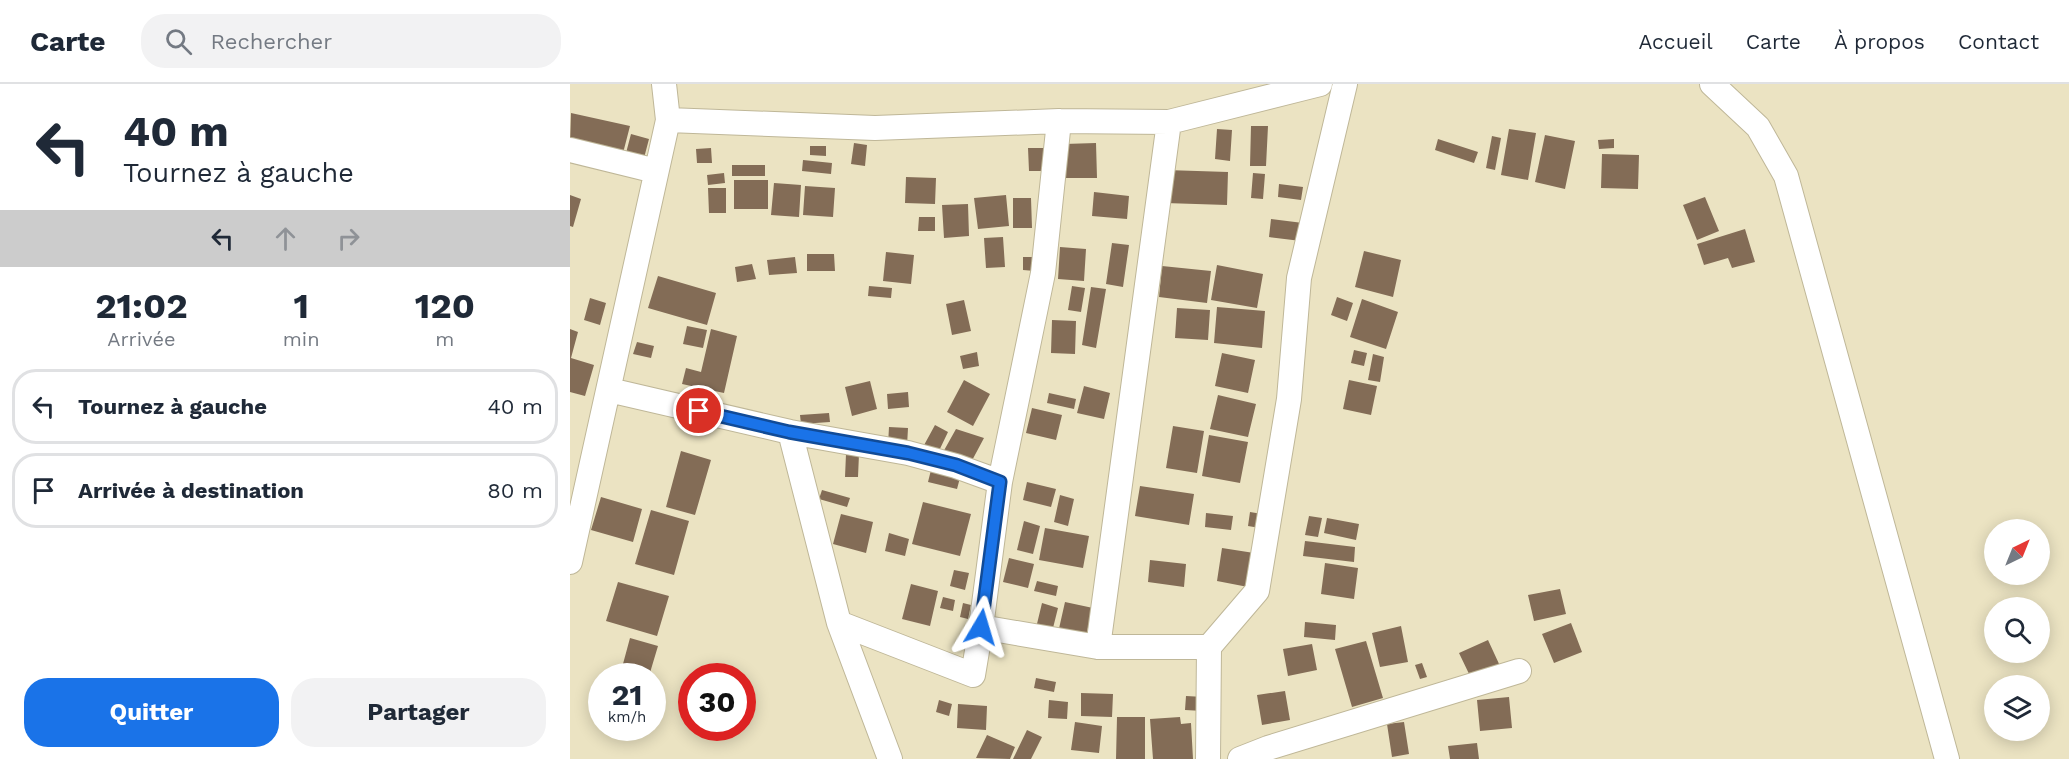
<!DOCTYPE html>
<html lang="fr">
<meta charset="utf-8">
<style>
:root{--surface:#fff;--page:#f2f2f3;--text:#1f2937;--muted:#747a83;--line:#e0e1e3;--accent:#1a73e8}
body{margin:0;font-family:"Work Sans",sans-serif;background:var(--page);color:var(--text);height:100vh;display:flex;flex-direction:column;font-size:22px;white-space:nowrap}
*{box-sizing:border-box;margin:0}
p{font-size:20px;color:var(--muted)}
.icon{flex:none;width:33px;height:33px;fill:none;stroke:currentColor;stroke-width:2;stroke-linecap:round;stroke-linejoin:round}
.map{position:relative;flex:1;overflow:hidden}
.sheet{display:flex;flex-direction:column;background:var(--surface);width:570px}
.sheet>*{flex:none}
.hud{background:#fff;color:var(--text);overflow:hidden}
.needle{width:39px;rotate:43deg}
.controls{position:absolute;left:1414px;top:435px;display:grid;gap:12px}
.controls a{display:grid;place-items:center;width:66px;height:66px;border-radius:50%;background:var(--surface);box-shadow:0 3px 15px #0003;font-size:30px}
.speed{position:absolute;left:18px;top:579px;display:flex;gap:12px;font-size:30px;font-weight:700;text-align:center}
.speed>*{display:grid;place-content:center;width:78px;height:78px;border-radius:50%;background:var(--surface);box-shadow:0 3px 15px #0003;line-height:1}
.speed small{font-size:15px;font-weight:400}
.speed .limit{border:9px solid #d22;background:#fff;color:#111}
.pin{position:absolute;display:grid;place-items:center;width:51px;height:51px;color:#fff;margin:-26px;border:3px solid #fff;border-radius:50%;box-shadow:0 2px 6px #0007}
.me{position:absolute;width:66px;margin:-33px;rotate:7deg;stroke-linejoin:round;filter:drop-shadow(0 0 4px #0008)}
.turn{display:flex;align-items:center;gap:21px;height:126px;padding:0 24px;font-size:27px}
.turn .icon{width:78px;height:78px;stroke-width:2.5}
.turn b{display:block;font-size:42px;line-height:51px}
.lanes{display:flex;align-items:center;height:57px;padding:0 24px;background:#0003;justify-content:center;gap:30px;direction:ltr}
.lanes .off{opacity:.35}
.eta{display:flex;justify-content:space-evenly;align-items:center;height:102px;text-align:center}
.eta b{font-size:36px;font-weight:700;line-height:42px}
.cta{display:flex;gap:12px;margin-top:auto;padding:12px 24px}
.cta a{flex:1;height:69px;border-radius:24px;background:var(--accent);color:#fff;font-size:24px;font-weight:700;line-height:69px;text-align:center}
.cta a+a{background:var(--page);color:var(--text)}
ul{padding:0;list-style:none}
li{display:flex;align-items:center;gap:18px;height:75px;margin:0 12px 9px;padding:0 12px;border:3px solid var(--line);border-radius:24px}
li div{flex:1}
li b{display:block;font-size:22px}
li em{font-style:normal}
header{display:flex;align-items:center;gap:36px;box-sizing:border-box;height:84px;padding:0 30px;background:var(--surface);border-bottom:2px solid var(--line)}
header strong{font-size:28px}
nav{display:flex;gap:33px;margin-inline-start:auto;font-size:21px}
.search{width:420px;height:54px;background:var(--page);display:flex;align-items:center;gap:15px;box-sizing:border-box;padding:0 21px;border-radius:24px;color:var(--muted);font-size:22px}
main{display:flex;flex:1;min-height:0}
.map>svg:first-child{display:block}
.building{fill:#836c56}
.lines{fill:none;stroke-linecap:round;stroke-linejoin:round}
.street-casing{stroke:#bfb798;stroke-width:26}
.street{stroke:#fff;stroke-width:24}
.route-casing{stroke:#114b97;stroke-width:15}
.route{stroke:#1a73e8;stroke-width:10}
</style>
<header>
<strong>Carte</strong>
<div class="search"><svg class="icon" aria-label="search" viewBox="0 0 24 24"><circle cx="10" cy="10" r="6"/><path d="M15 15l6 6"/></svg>Rechercher</div>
<nav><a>Accueil</a><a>Carte</a><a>À propos</a><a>Contact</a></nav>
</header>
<main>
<section class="sheet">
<div class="hud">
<div class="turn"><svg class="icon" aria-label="left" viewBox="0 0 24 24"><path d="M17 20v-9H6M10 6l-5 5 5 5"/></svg><div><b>40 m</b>Tournez à gauche</div></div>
<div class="lanes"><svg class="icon" aria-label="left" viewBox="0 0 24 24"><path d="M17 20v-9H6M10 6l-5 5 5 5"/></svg><svg class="icon off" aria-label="ahead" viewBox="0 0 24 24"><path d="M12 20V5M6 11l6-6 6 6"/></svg><svg class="icon off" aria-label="right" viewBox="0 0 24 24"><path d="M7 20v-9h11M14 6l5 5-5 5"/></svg></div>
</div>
<div class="eta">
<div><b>21:02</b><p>Arrivée</p></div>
<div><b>1</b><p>min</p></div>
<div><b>120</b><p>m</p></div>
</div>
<ul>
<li><svg class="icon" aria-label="left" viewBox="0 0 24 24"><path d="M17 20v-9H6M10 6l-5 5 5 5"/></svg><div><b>Tournez à gauche</b></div><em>40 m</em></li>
<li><svg class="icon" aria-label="arrive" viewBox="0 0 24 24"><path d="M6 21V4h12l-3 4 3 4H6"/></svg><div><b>Arrivée à destination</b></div><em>80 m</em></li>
</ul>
<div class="cta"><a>Quitter</a><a>Partager</a></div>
</section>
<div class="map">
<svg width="1499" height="675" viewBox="0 0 1499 675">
<rect width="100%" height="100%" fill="#ebe3c2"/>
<path class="building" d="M 1,29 L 60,42 L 52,73 L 0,61 Z
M 681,42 L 698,42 L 696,82 L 680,82 Z
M 647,45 L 662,46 L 660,77 L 645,75 Z
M 939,45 L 966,49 L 958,96 L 931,91 Z
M 61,50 L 79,55 L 74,74 L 56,69 Z
M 975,51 L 1005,57 L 995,105 L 965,98 Z
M 922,52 L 931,54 L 925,86 L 916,84 Z
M 868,55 L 908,68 L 904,79 L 865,66 Z
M 1044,55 L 1044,64 L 1029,65 L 1028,56 Z
M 284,59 L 297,61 L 295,82 L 281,80 Z
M 526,59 L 527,94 L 495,94 L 494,60 Z
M 240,62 L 256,62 L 256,72 L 240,71 Z
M 141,64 L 142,79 L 127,79 L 126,65 Z
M 458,64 L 475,64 L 476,87 L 459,87 Z
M 1032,70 L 1069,71 L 1068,105 L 1031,104 Z
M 233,76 L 262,79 L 261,90 L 232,87 Z
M 162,81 L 195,81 L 195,92 L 162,92 Z
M 596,86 L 658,88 L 657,121 L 595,119 Z
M 154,89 L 155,99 L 138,101 L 137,91 Z
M 683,89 L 695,90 L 693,115 L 681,114 Z
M 336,93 L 366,94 L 365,120 L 335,119 Z
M 164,96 L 198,96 L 198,125 L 164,125 Z
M 204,99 L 231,101 L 229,133 L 201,131 Z
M 709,100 L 733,103 L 731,116 L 708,113 Z
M 235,102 L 265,104 L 263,133 L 233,131 Z
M 138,104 L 156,104 L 156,129 L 139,129 Z
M 524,108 L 559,112 L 557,135 L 522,132 Z
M 0,111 L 11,115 L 3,143 L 0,142 Z
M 436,111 L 439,142 L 408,145 L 404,114 Z
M 1135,113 L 1149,147 L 1127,156 L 1113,121 Z
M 443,114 L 461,114 L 462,144 L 443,144 Z
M 398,120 L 399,152 L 374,154 L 372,121 Z
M 349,133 L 365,133 L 365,147 L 348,147 Z
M 701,135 L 733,139 L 731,157 L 699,153 Z
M 1175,145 L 1185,178 L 1162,184 L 1158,174 L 1134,181 L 1127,160 Z
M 433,153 L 435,183 L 416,184 L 414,154 Z
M 542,159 L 559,161 L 553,203 L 536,200 Z
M 490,163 L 516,165 L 514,197 L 488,195 Z
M 794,167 L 831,176 L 823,213 L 785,203 Z
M 316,168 L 344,171 L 341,200 L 313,197 Z
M 237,170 L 264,170 L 265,187 L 237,187 Z
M 225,173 L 227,189 L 199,191 L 197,176 Z
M 453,173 L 465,173 L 465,187 L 453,186 Z
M 182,180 L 186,195 L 167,198 L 165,183 Z
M 647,181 L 693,190 L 687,224 L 641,216 Z
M 592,182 L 641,187 L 637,219 L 589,213 Z
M 88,192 L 146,209 L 137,241 L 78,224 Z
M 299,202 L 322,204 L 321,214 L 298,212 Z
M 502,202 L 515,204 L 511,228 L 498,226 Z
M 521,203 L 536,205 L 526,264 L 512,261 Z
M 767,213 L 783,219 L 777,237 L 761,231 Z
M 20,214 L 36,219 L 30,241 L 14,236 Z
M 792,215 L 828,228 L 816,265 L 780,253 Z
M 394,216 L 401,247 L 382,251 L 376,220 Z
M 647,223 L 695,227 L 692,264 L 644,259 Z
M 607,224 L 640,226 L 638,256 L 605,254 Z
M 482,236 L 506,237 L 505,270 L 481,269 Z
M 117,242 L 137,246 L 133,264 L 113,260 Z
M 0,245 L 8,248 L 1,274 L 24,281 L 15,312 L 0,308 Z
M 141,245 L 167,252 L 154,309 L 112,300 L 116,284 L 131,288 Z
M 67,258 L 84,262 L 81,274 L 63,270 Z
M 784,266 L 797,269 L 794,282 L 781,279 Z
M 407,268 L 409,282 L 393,285 L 390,272 Z
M 652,269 L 685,276 L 678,309 L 645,302 Z
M 803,270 L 814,273 L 810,298 L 798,296 Z
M 394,296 L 420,310 L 403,342 L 377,328 Z
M 779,296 L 807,302 L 801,331 L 773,325 Z
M 300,297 L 307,325 L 282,332 L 275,303 Z
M 514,302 L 540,309 L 534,335 L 507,329 Z
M 338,308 L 339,323 L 318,325 L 317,310 Z
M 479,309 L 506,315 L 504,325 L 477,319 Z
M 648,311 L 686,320 L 678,353 L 640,345 Z
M 462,324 L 492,331 L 486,356 L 456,349 Z
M 259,329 L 260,338 L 231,340 L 230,331 Z
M 365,341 L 378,348 L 367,371 L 353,363 Z
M 603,342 L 634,347 L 627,389 L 596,384 Z
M 319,343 L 338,344 L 337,362 L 318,361 Z
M 386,345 L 414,354 L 398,384 L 372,370 Z
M 639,351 L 678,358 L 670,399 L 632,392 Z
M 111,367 L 141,376 L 125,431 L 96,423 Z
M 276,370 L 289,370 L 288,393 L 275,393 Z
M 362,382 L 391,390 L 387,405 L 358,398 Z
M 457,398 L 486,405 L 481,423 L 453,416 Z
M 570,402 L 624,410 L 619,441 L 565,432 Z
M 252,406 L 280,414 L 277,423 L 249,415 Z
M 490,411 L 504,415 L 498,442 L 484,438 Z
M 31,413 L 72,425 L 63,458 L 21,446 Z
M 353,418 L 401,430 L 390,472 L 342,460 Z
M 81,426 L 119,437 L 104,491 L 65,480 Z
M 680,428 L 692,430 L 690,444 L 678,442 Z
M 636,429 L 663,432 L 661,446 L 635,443 Z
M 271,430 L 303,438 L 296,469 L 263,460 Z
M 739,432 L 752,434 L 748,453 L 735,451 Z
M 757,434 L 789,440 L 786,456 L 754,449 Z
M 454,437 L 470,442 L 463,470 L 447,466 Z
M 475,444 L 519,452 L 513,484 L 469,476 Z
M 319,449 L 339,455 L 335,472 L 315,467 Z
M 735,457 L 785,463 L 784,478 L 733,472 Z
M 652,464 L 684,469 L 678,503 L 647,497 Z
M 439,474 L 464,480 L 458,504 L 433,498 Z
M 580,476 L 616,480 L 614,503 L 578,498 Z
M 755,479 L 788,484 L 784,515 L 751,510 Z
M 384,486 L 399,489 L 395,506 L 380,502 Z
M 467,497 L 488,502 L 486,512 L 464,507 Z
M 48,498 L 99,512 L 87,552 L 36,537 Z
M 341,500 L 368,507 L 360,542 L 332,535 Z
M 990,505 L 996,530 L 964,537 L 958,511 Z
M 373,513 L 385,516 L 383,527 L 370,524 Z
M 495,518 L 523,524 L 515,555 L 488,549 Z
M 393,519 L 401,521 L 398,535 L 390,533 Z
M 472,519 L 488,524 L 482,548 L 466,544 Z
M 735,538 L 766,541 L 765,556 L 734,553 Z
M 1001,539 L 1012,568 L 984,579 L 972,550 Z
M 831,542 L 838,578 L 810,583 L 802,549 Z
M 60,554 L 88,562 L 79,592 L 50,591 Z
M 918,556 L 930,582 L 901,594 L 889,569 Z
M 796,557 L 813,614 L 782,623 L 765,565 Z
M 742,560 L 747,586 L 718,592 L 713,565 Z
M 852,579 L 857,593 L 850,595 L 845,581 Z
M 466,594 L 486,598 L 484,608 L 464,604 Z
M 715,607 L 720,636 L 692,641 L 687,611 Z
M 511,609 L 543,610 L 542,633 L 511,632 Z
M 616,612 L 634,613 L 633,627 L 615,626 Z
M 939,613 L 942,644 L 910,647 L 907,616 Z
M 369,616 L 382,620 L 379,632 L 366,628 Z
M 479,616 L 498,618 L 497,635 L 478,634 Z
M 388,620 L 417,622 L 416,646 L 387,644 Z
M 547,633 L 575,633 L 575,675 L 546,675 Z
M 610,633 L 611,640 L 621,639 L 623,675 L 583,675 L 580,635 Z
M 505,638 L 532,642 L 529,669 L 501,666 Z
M 834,638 L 839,670 L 822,673 L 817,640 Z
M 457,646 L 472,653 L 461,675 L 443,675 Z
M 417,651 L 445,663 L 440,675 L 406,674 Z
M 907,659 L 909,675 L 880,675 L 878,662 Z"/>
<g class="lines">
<defs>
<path id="street" d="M 1142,0 L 1188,43 L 1216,92 L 1377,675
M 98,36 L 305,44 L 489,37 L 599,38 L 750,0
M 0,66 L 86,87
M 39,306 L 220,348 L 338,369 L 386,382 L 430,398
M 220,348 L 269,539 L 320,675
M 0,478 L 98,36 L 94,0
M 269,539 L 403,591 L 411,543 L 430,398 L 473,189 L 489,37
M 411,543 L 528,563 L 639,563 L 638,675
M 528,563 L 599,38
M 639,563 L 687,507 L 719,315 L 729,194 L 775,0
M 670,675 L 698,664 L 949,587"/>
</defs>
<use href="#street" class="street-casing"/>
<use href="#street" class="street"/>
</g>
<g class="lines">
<defs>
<path id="route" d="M 129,327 L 219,348 L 338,369 L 386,381 L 430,398 L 411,543"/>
</defs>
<use href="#route" class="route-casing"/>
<use href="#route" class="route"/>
</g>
</svg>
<div class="controls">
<a><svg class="needle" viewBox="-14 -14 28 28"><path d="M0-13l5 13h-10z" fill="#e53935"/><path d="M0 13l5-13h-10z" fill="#747a83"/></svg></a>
<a><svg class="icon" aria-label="search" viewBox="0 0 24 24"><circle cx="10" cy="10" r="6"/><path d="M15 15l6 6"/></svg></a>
<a><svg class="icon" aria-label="layers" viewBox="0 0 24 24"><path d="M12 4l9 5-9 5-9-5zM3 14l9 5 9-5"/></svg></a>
</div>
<div class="speed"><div>21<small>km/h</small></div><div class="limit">30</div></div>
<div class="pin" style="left:129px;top:327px;background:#d93025"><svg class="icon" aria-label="arrive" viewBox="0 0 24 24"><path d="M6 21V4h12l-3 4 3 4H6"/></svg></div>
<svg class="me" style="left:411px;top:543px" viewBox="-20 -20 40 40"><path d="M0-17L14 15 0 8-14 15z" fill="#1a73e8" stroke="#fff" stroke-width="4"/></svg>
</div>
</main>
